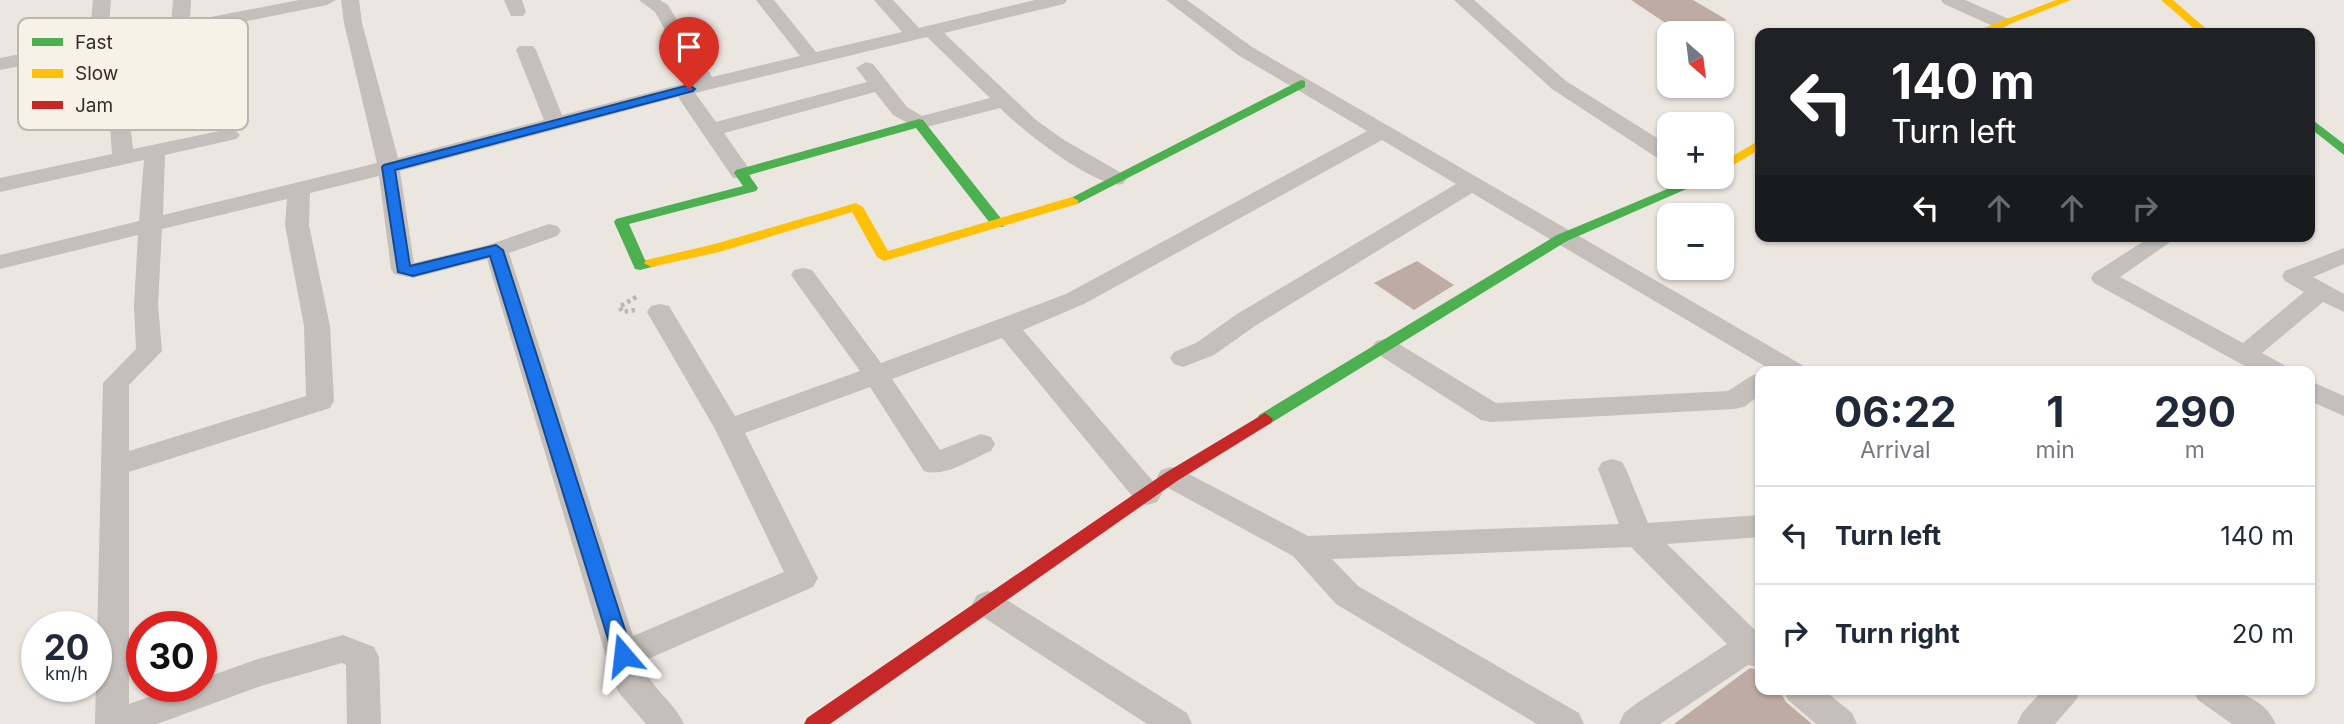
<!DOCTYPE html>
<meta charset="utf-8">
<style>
:root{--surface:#fff;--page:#f2f2f3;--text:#1f2937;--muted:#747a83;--line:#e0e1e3}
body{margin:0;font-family:Inter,sans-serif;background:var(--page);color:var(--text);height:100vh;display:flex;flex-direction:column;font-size:26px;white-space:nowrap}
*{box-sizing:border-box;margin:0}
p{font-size:23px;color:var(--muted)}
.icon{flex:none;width:38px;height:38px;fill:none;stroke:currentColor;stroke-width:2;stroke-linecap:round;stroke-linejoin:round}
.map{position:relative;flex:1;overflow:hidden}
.sheet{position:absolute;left:1755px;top:366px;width:560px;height:329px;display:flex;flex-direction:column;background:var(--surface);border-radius:14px;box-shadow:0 2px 5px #0004}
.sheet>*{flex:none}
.guide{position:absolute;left:1755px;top:28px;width:560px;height:214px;border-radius:14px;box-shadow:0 2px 5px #0004;background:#202124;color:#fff;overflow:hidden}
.needle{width:46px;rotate:152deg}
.fabs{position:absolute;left:1657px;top:21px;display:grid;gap:14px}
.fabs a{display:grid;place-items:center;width:77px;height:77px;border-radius:14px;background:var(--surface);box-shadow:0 2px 5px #0004;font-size:35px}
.speed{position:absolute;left:21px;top:611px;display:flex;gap:14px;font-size:35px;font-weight:700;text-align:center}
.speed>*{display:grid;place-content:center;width:91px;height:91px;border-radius:50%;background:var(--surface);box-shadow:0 2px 5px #0004;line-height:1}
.speed small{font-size:18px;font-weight:400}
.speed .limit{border:10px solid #d22;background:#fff;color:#111}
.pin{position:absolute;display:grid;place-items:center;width:60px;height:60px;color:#fff;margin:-72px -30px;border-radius:50% 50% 50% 0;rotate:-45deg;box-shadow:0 0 7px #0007}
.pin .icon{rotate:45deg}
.me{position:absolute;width:77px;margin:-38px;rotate:343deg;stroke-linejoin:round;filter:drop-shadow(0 0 5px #0008)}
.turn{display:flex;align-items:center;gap:24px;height:147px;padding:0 21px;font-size:32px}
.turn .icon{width:91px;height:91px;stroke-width:2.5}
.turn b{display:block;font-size:49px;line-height:60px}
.lanes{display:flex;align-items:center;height:66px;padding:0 21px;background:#0003;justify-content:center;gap:35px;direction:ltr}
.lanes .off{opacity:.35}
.eta{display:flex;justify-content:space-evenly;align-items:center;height:119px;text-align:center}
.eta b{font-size:42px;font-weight:700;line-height:49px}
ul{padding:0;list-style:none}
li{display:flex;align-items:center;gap:21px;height:98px;padding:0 21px;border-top:2px solid var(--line)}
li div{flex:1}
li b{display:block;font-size:26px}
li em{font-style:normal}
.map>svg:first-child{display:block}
.building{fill:#beaca4}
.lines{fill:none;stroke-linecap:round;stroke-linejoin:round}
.path{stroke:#bdb7b2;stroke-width:4.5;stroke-dasharray:3.5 3.5;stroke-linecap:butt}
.street{fill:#c4bfba;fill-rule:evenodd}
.fast{fill:#4caf50;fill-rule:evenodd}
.slow{fill:#ffc107;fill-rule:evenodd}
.jam{fill:#c62828;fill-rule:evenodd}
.route{fill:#1a73e8;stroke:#114b97;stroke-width:2}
.key{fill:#f8f1e8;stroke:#beb6ae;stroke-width:2}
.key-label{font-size:19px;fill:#352c28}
</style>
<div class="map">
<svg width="2344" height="724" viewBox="0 0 2344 724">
<rect width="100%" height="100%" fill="#ece6e0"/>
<path class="building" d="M 1631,0 L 1693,0 L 1727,20 L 1679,32 Z
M 1417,261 L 1454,285 L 1414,310 L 1374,283 Z
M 1750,668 L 1760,670 L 1760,690 L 1779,690 L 1786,702 L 1812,724 L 1674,724 Z"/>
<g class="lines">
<path class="path" d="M 635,310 L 623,312 L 619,307 L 638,296"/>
<path class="street" d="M 93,0 L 111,0 L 108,37 L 171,25 L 173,0 L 191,0 L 190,21 L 299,0 L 336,0 L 327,5 L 118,47 L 110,110 L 113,114 L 127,118 L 130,122 L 133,149 L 229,129 L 236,131 L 240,135 L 236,139 L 165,155 L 163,215 L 377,163 L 344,23 L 341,0 L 359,0 L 362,23 L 398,158 L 544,120 L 516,50 L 519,46 L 533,46 L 536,50 L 562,115 L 694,81 L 655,12 L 639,0 L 660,0 L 668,5 L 712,77 L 800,56 L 756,0 L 774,0 L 816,52 L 902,32 L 874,0 L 893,0 L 919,28 L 1035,0 L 1067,0 L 1064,4 L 944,33 L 1036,120 L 1064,140 L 1123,174 L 1126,179 L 1123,184 C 1097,190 1019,128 1000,108 L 919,129 L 893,115 L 875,92 L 724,133 L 752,173 L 749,178 L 733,178 L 678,97 L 400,171 L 414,263 L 488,245 L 549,224 L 557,226 L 561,231 L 557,236 L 509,253 L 633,636 L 784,572 L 715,429 L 647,312 L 651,306 L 660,304 L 669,306 L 735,416 L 860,371 L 791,275 L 794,270 L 803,268 L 812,270 L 881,363 L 1066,294 L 1367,131 L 1238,55 L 1166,0 L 1187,0 L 1252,47 L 1802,365 L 1806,371 L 1773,371 L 1472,193 L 1255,326 L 1214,355 L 1183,367 L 1174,364 L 1170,358 L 1174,352 L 1196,343 L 1237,314 L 1456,184 L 1382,140 L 1084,304 L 1023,330 L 1157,486 L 1162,494 L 1157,502 L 1147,505 L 1137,502 L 1002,338 L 892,379 L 940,450 L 981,434 L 991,437 L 995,444 L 991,451 C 971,459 945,478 924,471 L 870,387 L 745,433 L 818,578 L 813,587 L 641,662 C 649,687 673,700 684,724 L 646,724 L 619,693 L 614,683 L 487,259 L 413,278 L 394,274 L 391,269 L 379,176 L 310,193 L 309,225 L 330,326 L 334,401 L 330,408 L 129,472 L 129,704 L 181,686 L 201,686 L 201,679 L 258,659 L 343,635 L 374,647 L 379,657 L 381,724 L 347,724 L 346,665 L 342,663 L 261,686 L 157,724 L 95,724 L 103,383 L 136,349 L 134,305 L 138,235 L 0,269 L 0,255 L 139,221 L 144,160 L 0,192 L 0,178 L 112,154 L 110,126 L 98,123 L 90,110 L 98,51 L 0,70 L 0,58 L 89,41 ZM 927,37 L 990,98 L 922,116 L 907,107 L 873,64 L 866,62 L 856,68 L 867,82 L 716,122 L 695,93 ZM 287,199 L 285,225 L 304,326 L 306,396 L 129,451 L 129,385 L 162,351 L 158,305 L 162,229 Z
M 504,0 L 522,0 L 526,12 L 523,16 L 511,16 Z
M 1454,0 L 1474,0 L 1566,81 L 1670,146 L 1670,162 L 1662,161 L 1552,89 Z
M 1941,0 L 1965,0 L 2009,19 L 2011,23 L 2002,29 L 1995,27 L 1944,4 Z
M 2152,236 L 2179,236 L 2120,277 L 2243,343 L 2304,292 L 2285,281 L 2282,276 L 2285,271 L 2344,248 L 2344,264 L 2313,277 L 2344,294 L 2344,312 L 2323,302 L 2262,353 L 2284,365 L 2288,371 L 2254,371 L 2094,283 L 2091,278 L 2094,273 Z
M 1385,339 L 1394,341 L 1496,403 L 1728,391 L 1751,376 L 1760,373 L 1760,395 L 1744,407 L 1734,409 L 1491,422 L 1481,420 L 1376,353 L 1372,347 L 1376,341 Z
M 2310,381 L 2344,396 L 2344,416 L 2310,401 Z
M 1612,459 L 1622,462 L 1626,469 L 1648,523 L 1760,515 L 1760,537 L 1667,544 L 1760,635 L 1760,668 L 1748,665 L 1660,724 L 1619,724 L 1624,713 L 1637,703 L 1727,644 L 1631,547 L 1332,559 L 1358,586 L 1579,713 L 1584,724 L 1537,724 L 1336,604 L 1293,556 L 1161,484 L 1157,477 L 1161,470 L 1171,467 L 1181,470 L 1308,536 L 1619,524 L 1598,469 L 1602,462 Z
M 988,591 L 999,595 L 1187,713 L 1192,724 L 1147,724 L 977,613 L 972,604 L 977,595 Z
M 1783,690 L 1824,690 L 1852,713 L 1857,724 L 1816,724 L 1788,700 Z
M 2043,690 L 2081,690 L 2076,700 L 2055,724 L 2017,724 L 2022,713 Z
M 2193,690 C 2225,687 2261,692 2276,724 L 2232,724 L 2198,700 Z"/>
<path class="fast" d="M 1301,80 L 1305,81 L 1305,87 L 1077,204 L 1072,205 L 1065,201 Z
M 2310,118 L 2344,144 L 2344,155 L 2310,128 Z
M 919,119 L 923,120 L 1003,221 L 1005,224 L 1003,227 L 993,227 L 916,128 L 749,175 L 758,188 L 756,191 L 629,224 L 645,260 L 656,260 L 658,263 L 656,266 L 640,270 L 635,269 L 614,222 L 616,219 L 743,186 L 734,173 L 736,170 Z
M 1696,177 L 1714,177 L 1567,241 L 1271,423 L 1265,425 L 1257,419 L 1259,415 L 1557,235 Z"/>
<path class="slow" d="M 2056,0 L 2071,0 L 1987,33 L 1971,33 Z
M 2161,0 L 2173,0 L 2211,33 L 2199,33 Z
M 1760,140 L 1760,149 L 1722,172 L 1722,162 Z
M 1072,197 L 1079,201 L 1077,204 L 884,261 L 877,257 L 852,212 L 719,252 L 651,267 L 644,263 L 646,260 L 711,245 L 856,203 L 863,207 L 888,251 Z"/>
<path class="jam" d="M 1265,413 L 1273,419 L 1271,423 L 1177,481 L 830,724 L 804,724 L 807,718 L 1165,473 Z"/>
</g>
<path class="route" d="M 689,85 L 695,89 L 693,91 L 395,170 L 410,266 L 496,245 L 503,250 L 633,655 L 630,661 L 623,663 L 616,661 L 613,655 L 490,256 L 413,276 L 398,272 L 382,167 L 384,165 Z"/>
<rect x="18" y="18" width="230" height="112" rx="10" class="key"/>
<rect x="32" y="38" width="31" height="8" fill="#4caf50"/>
<rect x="32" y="69" width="31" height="9" fill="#ffc107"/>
<rect x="32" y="101" width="31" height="8" fill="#c62828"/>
<g class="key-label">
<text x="75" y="49">Fast</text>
<text x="75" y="80">Slow</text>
<text x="75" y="112">Jam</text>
</g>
</svg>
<div class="fabs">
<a><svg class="needle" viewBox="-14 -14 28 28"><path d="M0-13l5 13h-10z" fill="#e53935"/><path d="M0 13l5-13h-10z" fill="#747a83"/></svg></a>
<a>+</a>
<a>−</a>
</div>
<div class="speed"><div>20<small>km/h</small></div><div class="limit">30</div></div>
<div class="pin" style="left:689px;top:89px;background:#d93025"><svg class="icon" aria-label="arrive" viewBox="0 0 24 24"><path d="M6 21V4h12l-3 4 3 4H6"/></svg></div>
<svg class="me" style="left:623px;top:655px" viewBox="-20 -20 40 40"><path d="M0-17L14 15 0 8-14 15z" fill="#1a73e8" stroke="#fff" stroke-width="4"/></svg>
<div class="guide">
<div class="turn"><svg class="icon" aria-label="left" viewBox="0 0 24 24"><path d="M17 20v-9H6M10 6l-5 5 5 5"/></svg><div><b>140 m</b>Turn left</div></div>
<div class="lanes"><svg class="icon" aria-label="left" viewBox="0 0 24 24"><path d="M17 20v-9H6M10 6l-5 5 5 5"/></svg><svg class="icon off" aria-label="ahead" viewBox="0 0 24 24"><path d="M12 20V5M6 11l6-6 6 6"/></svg><svg class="icon off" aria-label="ahead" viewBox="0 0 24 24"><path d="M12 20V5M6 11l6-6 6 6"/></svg><svg class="icon off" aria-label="right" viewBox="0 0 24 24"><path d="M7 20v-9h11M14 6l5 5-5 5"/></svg></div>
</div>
<section class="sheet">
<div class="eta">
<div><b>06:22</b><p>Arrival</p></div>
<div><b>1</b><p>min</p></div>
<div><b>290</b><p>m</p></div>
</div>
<ul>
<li><svg class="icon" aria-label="left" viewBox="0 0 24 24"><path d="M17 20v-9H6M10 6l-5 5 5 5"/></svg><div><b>Turn left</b></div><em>140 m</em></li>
<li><svg class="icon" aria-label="right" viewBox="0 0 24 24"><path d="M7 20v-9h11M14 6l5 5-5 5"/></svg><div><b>Turn right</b></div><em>20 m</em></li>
</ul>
</section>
</div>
